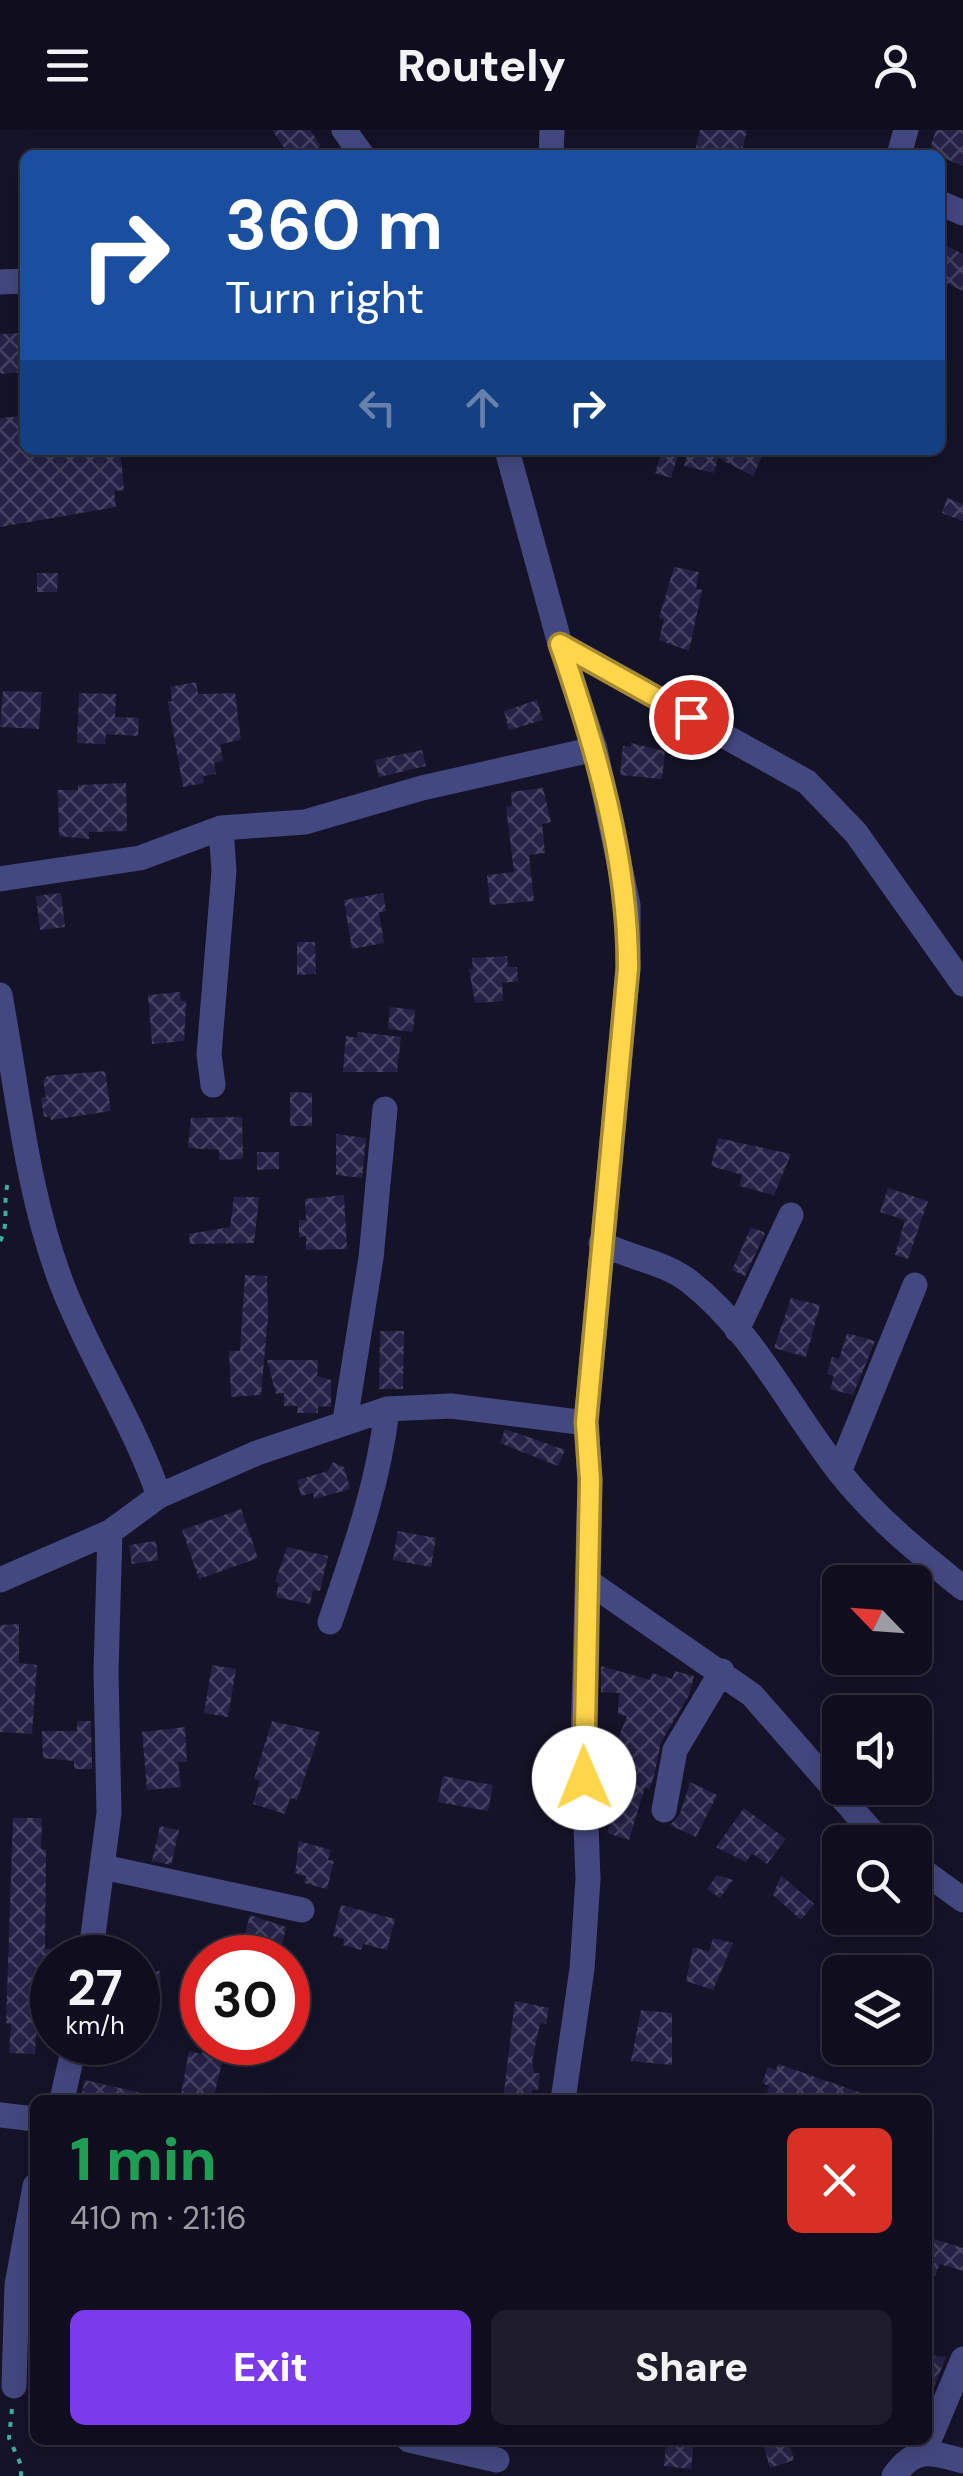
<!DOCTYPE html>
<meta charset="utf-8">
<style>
:root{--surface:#100e1e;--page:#1e1c2b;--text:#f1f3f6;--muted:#9c9ca4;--line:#302e3c;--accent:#7c3aed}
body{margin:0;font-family:"DM Sans",sans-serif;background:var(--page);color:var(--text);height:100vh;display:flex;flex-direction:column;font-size:38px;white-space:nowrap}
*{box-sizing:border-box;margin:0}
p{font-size:32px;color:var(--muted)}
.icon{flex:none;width:55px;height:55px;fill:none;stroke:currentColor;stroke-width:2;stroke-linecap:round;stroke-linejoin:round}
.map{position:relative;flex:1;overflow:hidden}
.drawer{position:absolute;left:30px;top:1965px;width:902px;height:350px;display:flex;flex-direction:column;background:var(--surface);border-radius:15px;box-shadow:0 5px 25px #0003,0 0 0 2px var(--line)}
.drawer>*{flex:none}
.hud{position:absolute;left:20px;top:20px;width:925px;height:305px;border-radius:15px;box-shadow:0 5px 25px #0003,0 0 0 2px var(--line);background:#1a4fa0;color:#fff;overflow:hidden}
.needle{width:65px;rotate:295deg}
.fabs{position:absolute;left:822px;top:1435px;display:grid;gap:20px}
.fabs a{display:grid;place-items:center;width:110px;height:110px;border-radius:15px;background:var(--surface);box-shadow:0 5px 25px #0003,0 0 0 2px var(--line);font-size:50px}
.speed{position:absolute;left:30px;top:1805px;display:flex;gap:20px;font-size:50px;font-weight:700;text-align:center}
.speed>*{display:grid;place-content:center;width:130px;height:130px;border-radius:50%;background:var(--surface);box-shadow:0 5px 25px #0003,0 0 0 2px var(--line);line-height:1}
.speed small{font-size:25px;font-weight:400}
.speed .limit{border:15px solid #d22;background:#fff;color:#111}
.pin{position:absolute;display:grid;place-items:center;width:85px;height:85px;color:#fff;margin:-42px;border:5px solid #fff;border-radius:50%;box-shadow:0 2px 10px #0007}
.me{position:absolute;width:110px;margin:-55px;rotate:359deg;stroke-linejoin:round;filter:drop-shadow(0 0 8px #0008)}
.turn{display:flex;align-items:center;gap:35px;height:210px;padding:0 40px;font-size:45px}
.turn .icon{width:130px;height:130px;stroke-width:2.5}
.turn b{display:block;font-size:70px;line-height:85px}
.lanes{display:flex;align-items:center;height:95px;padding:0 40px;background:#0003;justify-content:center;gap:50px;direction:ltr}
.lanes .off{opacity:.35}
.round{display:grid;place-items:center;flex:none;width:105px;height:105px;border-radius:15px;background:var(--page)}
.overview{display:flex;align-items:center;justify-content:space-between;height:170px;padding:0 40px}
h1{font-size:60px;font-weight:800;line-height:75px;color:#1e9e55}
.button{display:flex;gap:20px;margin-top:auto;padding:20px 40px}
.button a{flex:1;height:115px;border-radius:15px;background:var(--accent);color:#fff;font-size:40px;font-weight:800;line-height:115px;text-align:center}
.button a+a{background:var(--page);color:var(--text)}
header{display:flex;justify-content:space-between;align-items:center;height:130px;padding:0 40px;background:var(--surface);font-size:45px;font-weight:800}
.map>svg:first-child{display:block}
.building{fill:url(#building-cross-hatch)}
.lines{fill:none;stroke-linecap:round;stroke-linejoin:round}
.path{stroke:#3fae9c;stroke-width:4;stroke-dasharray:5 8;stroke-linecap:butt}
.minor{stroke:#444881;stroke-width:25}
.route-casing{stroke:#a68a30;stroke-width:25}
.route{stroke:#ffd54a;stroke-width:18}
</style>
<header><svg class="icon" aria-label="menu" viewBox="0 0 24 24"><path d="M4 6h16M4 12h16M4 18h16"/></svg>Routely<svg class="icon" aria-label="person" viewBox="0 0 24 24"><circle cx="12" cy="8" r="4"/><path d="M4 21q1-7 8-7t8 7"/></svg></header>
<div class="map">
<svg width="963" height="2346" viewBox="0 0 963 2346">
<defs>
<pattern id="building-cross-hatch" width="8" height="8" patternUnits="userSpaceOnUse" patternTransform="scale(2.5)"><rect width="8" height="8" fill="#262247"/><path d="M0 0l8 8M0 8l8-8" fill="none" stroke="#454262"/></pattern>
</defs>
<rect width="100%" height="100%" fill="#151328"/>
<path class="building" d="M 272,0 L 310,0 L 321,16 L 316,19 L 320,25 L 289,25 Z
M 700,0 L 747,0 L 741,25 L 694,25 Z
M 936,0 L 963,0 L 963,36 L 936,25 L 931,15 Z
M 945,115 L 963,124 L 963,161 L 940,150 Z
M 25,203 L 25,242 L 0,244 L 0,204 Z
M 25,286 L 25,320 L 120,320 L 124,360 L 114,361 L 116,377 L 0,397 L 0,288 Z
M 688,320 L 765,320 L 753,346 L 718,328 L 714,343 L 684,336 Z
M 662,321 L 678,325 L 671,348 L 655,343 Z
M 947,368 L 963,374 L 963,391 L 942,383 Z
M 674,437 L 699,442 L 696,459 L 702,460 L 689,521 L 659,510 L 664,489 L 659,488 Z
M 37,443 L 58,443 L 57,462 L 37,462 Z
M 196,552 L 198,564 L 235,563 L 241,610 L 220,614 L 223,631 L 214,633 L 216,644 L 203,646 L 204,653 L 183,657 L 168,572 L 172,571 L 170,557 Z
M 3,561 L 42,562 L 39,599 L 0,597 Z
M 79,563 L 116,564 L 115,587 L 139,588 L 138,606 L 106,604 L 105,614 L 77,613 Z
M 537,570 L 543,590 L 509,600 L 504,581 Z
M 631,613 L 665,621 L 662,649 L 620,645 L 623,616 L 631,617 Z
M 422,620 L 426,636 L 379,647 L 375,630 Z
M 126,653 L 127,701 L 89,702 L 89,709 L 59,706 L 58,660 L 78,660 L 78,655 Z
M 543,658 L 551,692 L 542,694 L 545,723 L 529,725 L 534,771 L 490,775 L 487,745 L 514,742 L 506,677 L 512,676 L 511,662 Z
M 61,763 L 65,797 L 40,800 L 36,766 Z
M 383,763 L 386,781 L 379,782 L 384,813 L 352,819 L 344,770 Z
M 297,812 L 315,812 L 316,844 L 297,845 Z
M 507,826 L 508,837 L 517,837 L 518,851 L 502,853 L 503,871 L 475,873 L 469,839 L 473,839 L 472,828 Z
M 180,862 L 181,871 L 186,871 L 184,911 L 152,914 L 148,865 Z
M 390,877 L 415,880 L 413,902 L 388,899 Z
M 358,902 L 401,907 L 397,942 L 343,942 L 346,906 L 357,908 Z
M 105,941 L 111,981 L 51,990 L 50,986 L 44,987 L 41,968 L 46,967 L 43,951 L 47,946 Z
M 290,962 L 312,963 L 312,996 L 290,996 Z
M 242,987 L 243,1029 L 219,1030 L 219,1020 L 188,1018 L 191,988 Z
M 336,1004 L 366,1008 L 362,1048 L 336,1045 Z
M 718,1008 L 791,1024 L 774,1065 L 739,1056 L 742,1045 L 711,1036 Z
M 257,1022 L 279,1022 L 279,1039 L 257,1040 Z
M 888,1058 L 928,1071 L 908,1129 L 895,1125 L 905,1090 L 880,1082 Z
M 344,1065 L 347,1119 L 306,1120 L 306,1106 L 299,1107 L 299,1090 L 306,1090 L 305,1069 Z
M 234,1067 L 259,1067 L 254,1113 L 190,1114 L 189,1104 L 230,1097 Z
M 751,1097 L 765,1103 L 745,1146 L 732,1140 Z
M 245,1145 L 267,1146 L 268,1187 L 261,1265 L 231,1267 L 229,1221 L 240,1221 Z
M 791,1168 L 820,1175 L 806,1227 L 774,1218 Z
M 380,1201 L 404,1201 L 403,1259 L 379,1259 Z
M 847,1203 L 875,1211 L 853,1265 L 830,1259 L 834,1246 L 827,1244 L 832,1227 L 839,1229 Z
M 267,1230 L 318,1230 L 317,1246 L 331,1250 L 331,1277 L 318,1276 L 318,1283 L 297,1283 L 298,1276 L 284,1276 L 284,1263 L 276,1264 Z
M 505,1299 L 565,1320 L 558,1336 L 500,1313 Z
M 333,1332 L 344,1337 L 350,1359 L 314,1369 L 313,1363 L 301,1366 L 297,1350 L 328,1341 Z
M 241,1379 L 258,1428 L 199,1449 L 182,1400 Z
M 398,1401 L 436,1408 L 431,1437 L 393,1430 Z
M 156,1411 L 158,1430 L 132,1434 L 129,1415 Z
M 287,1417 L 328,1426 L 320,1461 L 313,1460 L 310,1474 L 276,1467 L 279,1453 L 275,1452 Z
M 19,1494 L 19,1533 L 37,1535 L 32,1604 L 0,1602 L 0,1495 Z
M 212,1535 L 236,1539 L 228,1587 L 204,1583 Z
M 601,1536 L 650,1550 L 652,1543 L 672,1549 L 675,1541 L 694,1546 L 689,1565 L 661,1612 L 654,1646 L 649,1659 L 645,1657 L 629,1710 L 607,1703 L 622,1657 L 602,1650 L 627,1586 L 618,1584 L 619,1563 L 601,1562 Z
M 77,1591 L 91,1591 L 92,1639 L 74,1639 L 74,1631 L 43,1628 L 42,1601 L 77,1601 Z
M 272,1591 L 320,1602 L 297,1670 L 290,1668 L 285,1684 L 253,1674 L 260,1651 L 254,1649 Z
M 185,1597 L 187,1632 L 178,1632 L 181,1657 L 147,1660 L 142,1602 Z
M 443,1646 L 493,1655 L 488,1681 L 438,1672 Z
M 690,1652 L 717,1665 L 696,1707 L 670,1695 L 680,1684 Z
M 744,1678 L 786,1709 L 767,1734 L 752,1723 L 746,1732 L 716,1717 Z
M 13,1688 L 42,1688 L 41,1719 L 46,1720 L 45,1819 L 52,1819 L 51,1840 L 43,1839 L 43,1895 L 37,1895 L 35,1924 L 9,1923 L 11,1894 L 6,1893 Z
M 160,1696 L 179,1700 L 171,1735 L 152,1731 Z
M 299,1711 L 331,1720 L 328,1730 L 334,1731 L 327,1759 L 304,1753 L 306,1746 L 295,1743 Z
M 827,1740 L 840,1746 L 840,1766 L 819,1754 Z
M 717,1745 L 733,1750 L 720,1768 L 707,1759 Z
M 781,1745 L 814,1774 L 801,1790 L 773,1765 Z
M 341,1775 L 395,1789 L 387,1820 L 363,1814 L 361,1820 L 343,1815 L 344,1809 L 333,1806 Z
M 250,1785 L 286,1797 L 282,1815 L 276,1814 L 272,1828 L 244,1828 L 240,1823 Z
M 713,1808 L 733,1813 L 713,1860 L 686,1851 L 693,1817 L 709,1822 Z
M 160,1841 L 161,1858 L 138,1859 L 138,1842 Z
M 515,1871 L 549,1878 L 546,1894 L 540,1893 L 532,1931 L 534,1943 L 540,1943 L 538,1960 L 532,1960 L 530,1970 L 503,1970 Z
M 641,1880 L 672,1883 L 672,1935 L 631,1931 Z
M 205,1915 L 220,1919 L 218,1928 L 223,1929 L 213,1970 L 180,1970 L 189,1921 L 202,1924 Z
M 778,1934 L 870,1966 L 869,1970 L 786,1970 L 767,1963 L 769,1956 L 762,1953 L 768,1937 L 776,1940 Z
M 85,1950 L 141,1963 L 140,1970 L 80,1970 Z
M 928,2107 L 963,2118 L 963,2141 L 940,2134 L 928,2160 Z
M 928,2225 L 946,2227 L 928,2272 Z
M 762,2310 L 788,2310 L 794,2330 L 770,2338 Z
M 666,2314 L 693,2317 L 691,2339 L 664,2336 Z"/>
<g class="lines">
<path class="path" d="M 0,1111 C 10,1094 2,1072 8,1053
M 12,2279 L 9,2308 L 21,2335 L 21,2346"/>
<path class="minor" d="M 344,0 L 362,25
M 551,25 L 552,0
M 899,25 L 906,0
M 940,73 L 963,83
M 0,152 L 25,151
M 560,514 L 807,652 L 856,703 L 963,854
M 0,749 L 140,728 L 221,698 L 305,692 L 422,658 L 595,619
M 0,865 C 18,962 27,1065 63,1157 C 91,1229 134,1293 159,1366
M 213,955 L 209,924 L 224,741 L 221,698
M 601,1113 C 631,1129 663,1131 690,1152 C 754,1202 791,1281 841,1344 C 877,1389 918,1422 963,1458
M 737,1200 L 791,1085
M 345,1291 L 371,1128 L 385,979
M 839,1342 L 915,1155
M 0,1450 L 110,1402 L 159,1366 L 257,1323 L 387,1279 L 451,1276 L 586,1293 L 628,838 L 628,775 L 595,619 L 560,514 L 507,320
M 589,1452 L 752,1565 L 881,1712
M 330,1492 C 354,1422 379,1353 387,1279
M 664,1680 L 675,1620 L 722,1541
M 915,1735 L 963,1770
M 103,1737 L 302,1780
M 90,1828 L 109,1683 L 106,1541 L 110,1402
M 62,1970 L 75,1912
M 563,1970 L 582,1839 L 588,1749 L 583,1614 L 590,1350 L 586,1293
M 0,1985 L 35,1989
M 14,2256 L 17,2155 L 35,2056
M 409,2310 L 497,2330
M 925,2320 L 963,2229
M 894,2346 C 915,2316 930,2322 963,2331"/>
</g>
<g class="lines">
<defs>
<path id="route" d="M 584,1648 L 590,1350 L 586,1292 L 628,838 C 628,727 596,619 560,514 L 691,587"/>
</defs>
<use href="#route" class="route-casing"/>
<use href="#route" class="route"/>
</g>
</svg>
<div class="fabs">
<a><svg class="needle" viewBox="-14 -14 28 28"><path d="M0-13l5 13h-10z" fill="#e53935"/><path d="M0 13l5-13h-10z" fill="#9c9ca4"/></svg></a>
<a><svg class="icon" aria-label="sound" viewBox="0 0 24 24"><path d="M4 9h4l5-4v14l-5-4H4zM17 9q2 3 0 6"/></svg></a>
<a><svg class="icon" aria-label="search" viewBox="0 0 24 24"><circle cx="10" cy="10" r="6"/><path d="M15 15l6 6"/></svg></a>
<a><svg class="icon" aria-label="layers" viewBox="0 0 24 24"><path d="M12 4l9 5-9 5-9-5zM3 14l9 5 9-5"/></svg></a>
</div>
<div class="speed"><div>27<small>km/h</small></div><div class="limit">30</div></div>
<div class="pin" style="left:691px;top:587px;background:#d93025"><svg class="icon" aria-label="arrive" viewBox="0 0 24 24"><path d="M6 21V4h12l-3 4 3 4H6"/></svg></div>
<svg class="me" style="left:584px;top:1648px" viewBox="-20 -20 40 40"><circle r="19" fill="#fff"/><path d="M0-13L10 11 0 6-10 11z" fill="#ffd54a"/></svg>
<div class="hud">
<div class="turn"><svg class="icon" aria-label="right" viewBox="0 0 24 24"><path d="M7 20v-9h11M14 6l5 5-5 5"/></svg><div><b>360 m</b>Turn right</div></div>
<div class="lanes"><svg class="icon off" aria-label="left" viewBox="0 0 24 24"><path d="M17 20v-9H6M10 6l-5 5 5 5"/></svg><svg class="icon off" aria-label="ahead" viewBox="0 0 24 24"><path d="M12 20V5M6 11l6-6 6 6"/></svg><svg class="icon" aria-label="right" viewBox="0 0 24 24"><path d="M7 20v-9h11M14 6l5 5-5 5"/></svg></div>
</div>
<section class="drawer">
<div class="overview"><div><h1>1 min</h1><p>410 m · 21:16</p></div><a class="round" style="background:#d93025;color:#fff"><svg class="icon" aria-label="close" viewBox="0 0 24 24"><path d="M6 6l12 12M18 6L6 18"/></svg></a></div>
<div class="button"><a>Exit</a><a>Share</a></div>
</section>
</div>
